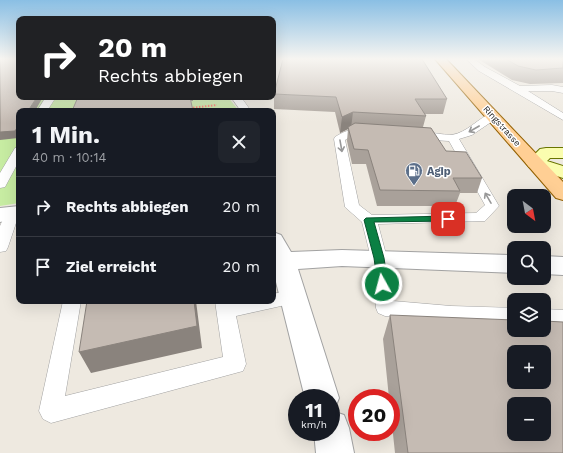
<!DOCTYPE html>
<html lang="de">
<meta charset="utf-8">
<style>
:root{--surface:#171b24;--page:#20242c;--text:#f1f3f6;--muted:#9ea1a6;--line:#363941}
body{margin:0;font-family:"Work Sans",sans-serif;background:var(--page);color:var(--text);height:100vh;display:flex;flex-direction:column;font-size:15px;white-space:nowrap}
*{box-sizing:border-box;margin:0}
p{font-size:13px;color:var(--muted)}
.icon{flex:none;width:22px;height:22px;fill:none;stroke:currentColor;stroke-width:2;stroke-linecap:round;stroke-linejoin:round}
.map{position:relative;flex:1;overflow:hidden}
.sheet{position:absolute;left:16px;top:108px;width:260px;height:196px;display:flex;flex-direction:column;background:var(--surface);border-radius:8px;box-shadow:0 4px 16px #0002}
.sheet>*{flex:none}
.top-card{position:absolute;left:16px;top:16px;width:260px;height:84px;border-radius:8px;box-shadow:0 4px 16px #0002;background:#202124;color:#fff;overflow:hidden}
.needle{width:26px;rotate:148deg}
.fabs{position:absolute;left:507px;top:189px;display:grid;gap:8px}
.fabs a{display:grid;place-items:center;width:44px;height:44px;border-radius:8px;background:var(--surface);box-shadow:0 4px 16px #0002;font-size:20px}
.speed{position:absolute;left:288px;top:389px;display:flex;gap:8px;font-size:20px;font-weight:700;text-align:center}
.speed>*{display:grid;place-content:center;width:52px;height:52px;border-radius:50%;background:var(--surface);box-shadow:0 4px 16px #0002;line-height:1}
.speed small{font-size:10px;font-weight:400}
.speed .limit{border:6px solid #d22;background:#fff;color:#111}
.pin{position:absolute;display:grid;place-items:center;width:34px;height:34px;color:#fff;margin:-17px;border-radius:8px;box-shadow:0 2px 6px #0006}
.me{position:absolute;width:44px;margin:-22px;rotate:353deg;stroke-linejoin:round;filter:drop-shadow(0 0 3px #0008)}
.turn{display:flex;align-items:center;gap:14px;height:84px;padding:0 16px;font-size:18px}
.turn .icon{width:52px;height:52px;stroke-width:2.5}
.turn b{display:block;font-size:28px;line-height:34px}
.round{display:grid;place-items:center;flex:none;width:42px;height:42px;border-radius:8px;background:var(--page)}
.summary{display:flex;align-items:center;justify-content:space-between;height:68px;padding:0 16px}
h1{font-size:24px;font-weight:700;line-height:30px}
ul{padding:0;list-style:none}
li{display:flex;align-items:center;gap:12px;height:60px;padding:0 16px;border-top:1px solid var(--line)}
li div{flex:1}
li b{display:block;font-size:15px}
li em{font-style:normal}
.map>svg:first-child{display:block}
.grass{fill:#c7eca2}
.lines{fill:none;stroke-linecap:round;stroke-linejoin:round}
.lane-casing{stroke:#a2a2a2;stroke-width:1}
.street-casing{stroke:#a2a2a2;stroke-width:2}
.secondary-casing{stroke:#697500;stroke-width:2}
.primary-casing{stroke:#936000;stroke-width:2}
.path{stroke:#ff6e60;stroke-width:2;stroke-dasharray:1.5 1.5;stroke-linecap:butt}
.lane{fill:#fff;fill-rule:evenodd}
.street{fill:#fff;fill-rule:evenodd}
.secondary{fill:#fafdaf;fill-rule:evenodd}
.primary{fill:#ffcf94;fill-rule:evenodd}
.wall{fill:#a9a19a}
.shaded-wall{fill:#8a837d}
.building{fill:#c5bbb3;stroke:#8a837d;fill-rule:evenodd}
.oneway{stroke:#989898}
.route{fill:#0b8043;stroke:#07532c}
.labels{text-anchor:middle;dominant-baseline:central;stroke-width:3;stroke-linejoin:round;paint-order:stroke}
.far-street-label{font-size:9px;fill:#1b1b1b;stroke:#fff}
.service-label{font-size:11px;font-weight:bold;fill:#4e5e75;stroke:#fff;text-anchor:start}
</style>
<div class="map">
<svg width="563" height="453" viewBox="0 0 563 453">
<rect width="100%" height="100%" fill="#eee9e0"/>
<path class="grass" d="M 0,59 L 19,97 L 228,97 L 239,111 L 19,111 L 19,203 L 0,206 Z"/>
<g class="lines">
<defs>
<path id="lane" d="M 466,59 L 474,59 L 485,67 L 520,86 L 552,85 L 563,87 L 563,93 L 552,91 L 528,91 L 563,113 L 563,120 L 479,71 Z
M 46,97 L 56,97 L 47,111 L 37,111 Z
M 231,97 L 241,97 L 251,111 L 241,111 Z
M 493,113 L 497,114 L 498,116 L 497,118 L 472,135 L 459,139 L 499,206 L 485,221 L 378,224 L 387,258 L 393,301 L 451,306 L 514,308 L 514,324 L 451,322 L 385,316 L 378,313 L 376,308 L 371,258 L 362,222 L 345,207 L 334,139 L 335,137 C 344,131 363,123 372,133 L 367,136 L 353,135 L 345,140 L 359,205 L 372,215 L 476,213 L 485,205 L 449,141 L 417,139 L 412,136 C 417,129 442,135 451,135 C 468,133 478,117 493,113 Z
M 19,147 L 19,161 L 5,187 L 0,188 L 0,173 L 15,148 Z
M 12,209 L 17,210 L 19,214 L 8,247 L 6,251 L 0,252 L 0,226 L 7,210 Z
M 293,290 L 299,292 L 302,297 L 299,302 L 236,316 L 246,364 L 243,371 L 51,423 L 43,419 L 39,411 L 63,301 L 81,301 L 65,396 L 223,357 L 215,301 L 273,301 L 273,294 Z
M 544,309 L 563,310 L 563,326 L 544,325 Z"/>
<path id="street" d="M 19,206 L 19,218 L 0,222 L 0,208 Z
M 273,232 L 281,235 L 291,252 L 342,250 L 514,255 L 514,273 L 342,266 L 298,269 L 339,398 L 334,410 L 332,411 L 344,415 L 349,428 L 354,453 L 316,453 L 314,432 L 331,432 L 331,398 L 305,398 L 273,270 Z
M 544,256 L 563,257 L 563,275 L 544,274 Z"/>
<path id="secondary" d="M 546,148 L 563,148 L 563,158 L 550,158 L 547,161 L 563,166 L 563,178 L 529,167 L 526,163 L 540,149 Z"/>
<path id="primary" d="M 435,59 L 446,59 L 563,182 L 563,200 L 556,198 Z"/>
</defs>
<use href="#lane" class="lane-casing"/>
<use href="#street" class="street-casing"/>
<use href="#secondary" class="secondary-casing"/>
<use href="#primary" class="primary-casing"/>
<path class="path" d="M 190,108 L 217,105"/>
<use href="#lane" class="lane"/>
<use href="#street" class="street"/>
<use href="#secondary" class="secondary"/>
<use href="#primary" class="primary"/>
</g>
<path class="wall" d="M 478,59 L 563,59 L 563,83 L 530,84 L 512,80 Z
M 274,94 L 447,99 L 443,114 L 425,114 L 426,116 L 423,127 L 446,151 L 482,178 L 477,193 L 460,193 L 455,206 L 377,206 L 366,164 L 352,164 L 347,141 L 348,129 L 340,133 L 335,112 L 274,109 Z
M 390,315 L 563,453 L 395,453 L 391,415 L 391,398 L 389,398 L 383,339 Z"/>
<path class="shaded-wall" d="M 37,97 L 43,97 L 35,111 L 28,111 Z
M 189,97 L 193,97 L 193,101 L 190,101 Z
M 353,112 L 351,128 L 348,127 L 348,129 L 340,133 L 342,117 Z
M 19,125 L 19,137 L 18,138 L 0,140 L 0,132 Z
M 194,301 L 196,301 L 202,348 L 91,373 L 79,352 Z"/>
<path class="building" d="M 0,59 L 19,59 L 19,97 L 37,97 L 28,111 L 19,111 L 19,125 L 15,131 L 0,132 Z
M 283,59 L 422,59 L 447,99 L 415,99 L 426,116 L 353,112 L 342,117 L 336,97 L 274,94 Z
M 506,59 L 563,59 L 563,68 L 536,70 L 518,66 Z
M 78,97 L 190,97 L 193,111 L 72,111 Z
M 355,123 L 431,128 L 446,151 L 466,152 L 482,178 L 453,178 L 460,191 L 380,190 L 368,150 L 354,149 L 348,127 Z
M 87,301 L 194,301 L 197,326 L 79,352 Z
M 390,315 L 514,320 L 514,330 L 544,330 L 544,321 L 563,322 L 563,453 L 408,453 ZM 514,352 L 544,352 L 544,382 L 514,382 ZM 514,404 L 544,404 L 544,434 L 514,434 Z"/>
<defs><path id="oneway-shaft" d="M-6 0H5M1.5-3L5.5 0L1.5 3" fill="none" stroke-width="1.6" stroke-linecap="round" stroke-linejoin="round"/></defs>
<g class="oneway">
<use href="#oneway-shaft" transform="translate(474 129) rotate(150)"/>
<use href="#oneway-shaft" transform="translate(341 146) rotate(80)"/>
<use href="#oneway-shaft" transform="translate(488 198) rotate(-120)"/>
</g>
<linearGradient id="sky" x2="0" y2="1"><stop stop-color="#8abfe4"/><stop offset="0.48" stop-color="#f7f5f1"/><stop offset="1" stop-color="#f7f5f1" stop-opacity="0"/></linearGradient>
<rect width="563" height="123" fill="url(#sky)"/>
<path class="route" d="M 448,216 L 453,219 L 451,221 L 374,222 L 384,258 L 388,284 L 386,287 L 378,287 L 374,258 L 364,220 L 366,218 Z"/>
<defs>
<symbol id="fuel-pin" viewBox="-11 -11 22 30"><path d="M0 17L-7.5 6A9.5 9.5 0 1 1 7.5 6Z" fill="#5c6f8a" stroke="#fff"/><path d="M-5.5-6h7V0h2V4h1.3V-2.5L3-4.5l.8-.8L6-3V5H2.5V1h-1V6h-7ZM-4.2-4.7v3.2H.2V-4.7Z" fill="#fff"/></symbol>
</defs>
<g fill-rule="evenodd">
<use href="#fuel-pin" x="404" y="161" width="20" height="27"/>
</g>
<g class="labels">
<g class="far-street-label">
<text transform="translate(502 126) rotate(48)">Ringstrasse</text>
</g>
<g class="service-label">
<text x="427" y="171">Agip</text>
</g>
</g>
</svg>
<div class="fabs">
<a><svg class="needle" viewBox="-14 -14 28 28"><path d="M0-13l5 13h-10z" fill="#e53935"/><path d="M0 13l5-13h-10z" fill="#9ea1a6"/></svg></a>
<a><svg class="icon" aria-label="search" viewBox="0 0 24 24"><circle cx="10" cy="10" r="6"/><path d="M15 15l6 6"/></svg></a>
<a><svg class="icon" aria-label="layers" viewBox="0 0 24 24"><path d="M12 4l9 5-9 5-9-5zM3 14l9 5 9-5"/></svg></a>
<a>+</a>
<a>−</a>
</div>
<div class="speed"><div>11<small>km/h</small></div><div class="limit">20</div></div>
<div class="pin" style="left:448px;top:219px;background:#d93025"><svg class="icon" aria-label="arrive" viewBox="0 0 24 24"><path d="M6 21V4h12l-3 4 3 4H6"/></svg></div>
<svg class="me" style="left:382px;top:284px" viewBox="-20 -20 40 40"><circle r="17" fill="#0b8043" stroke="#fff" stroke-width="3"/><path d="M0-11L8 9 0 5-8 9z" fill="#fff"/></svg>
<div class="top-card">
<div class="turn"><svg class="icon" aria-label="right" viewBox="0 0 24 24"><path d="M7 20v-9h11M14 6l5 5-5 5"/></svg><div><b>20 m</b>Rechts abbiegen</div></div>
</div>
<section class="sheet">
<div class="summary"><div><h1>1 Min.</h1><p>40 m · 10:14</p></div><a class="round"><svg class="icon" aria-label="close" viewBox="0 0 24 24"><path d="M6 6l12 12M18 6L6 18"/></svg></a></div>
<ul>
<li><svg class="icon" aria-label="right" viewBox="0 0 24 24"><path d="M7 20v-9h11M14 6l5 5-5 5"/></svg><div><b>Rechts abbiegen</b></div><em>20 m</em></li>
<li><svg class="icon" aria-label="arrive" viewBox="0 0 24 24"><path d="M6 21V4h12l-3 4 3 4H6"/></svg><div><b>Ziel erreicht</b></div><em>20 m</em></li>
</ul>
</section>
</div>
